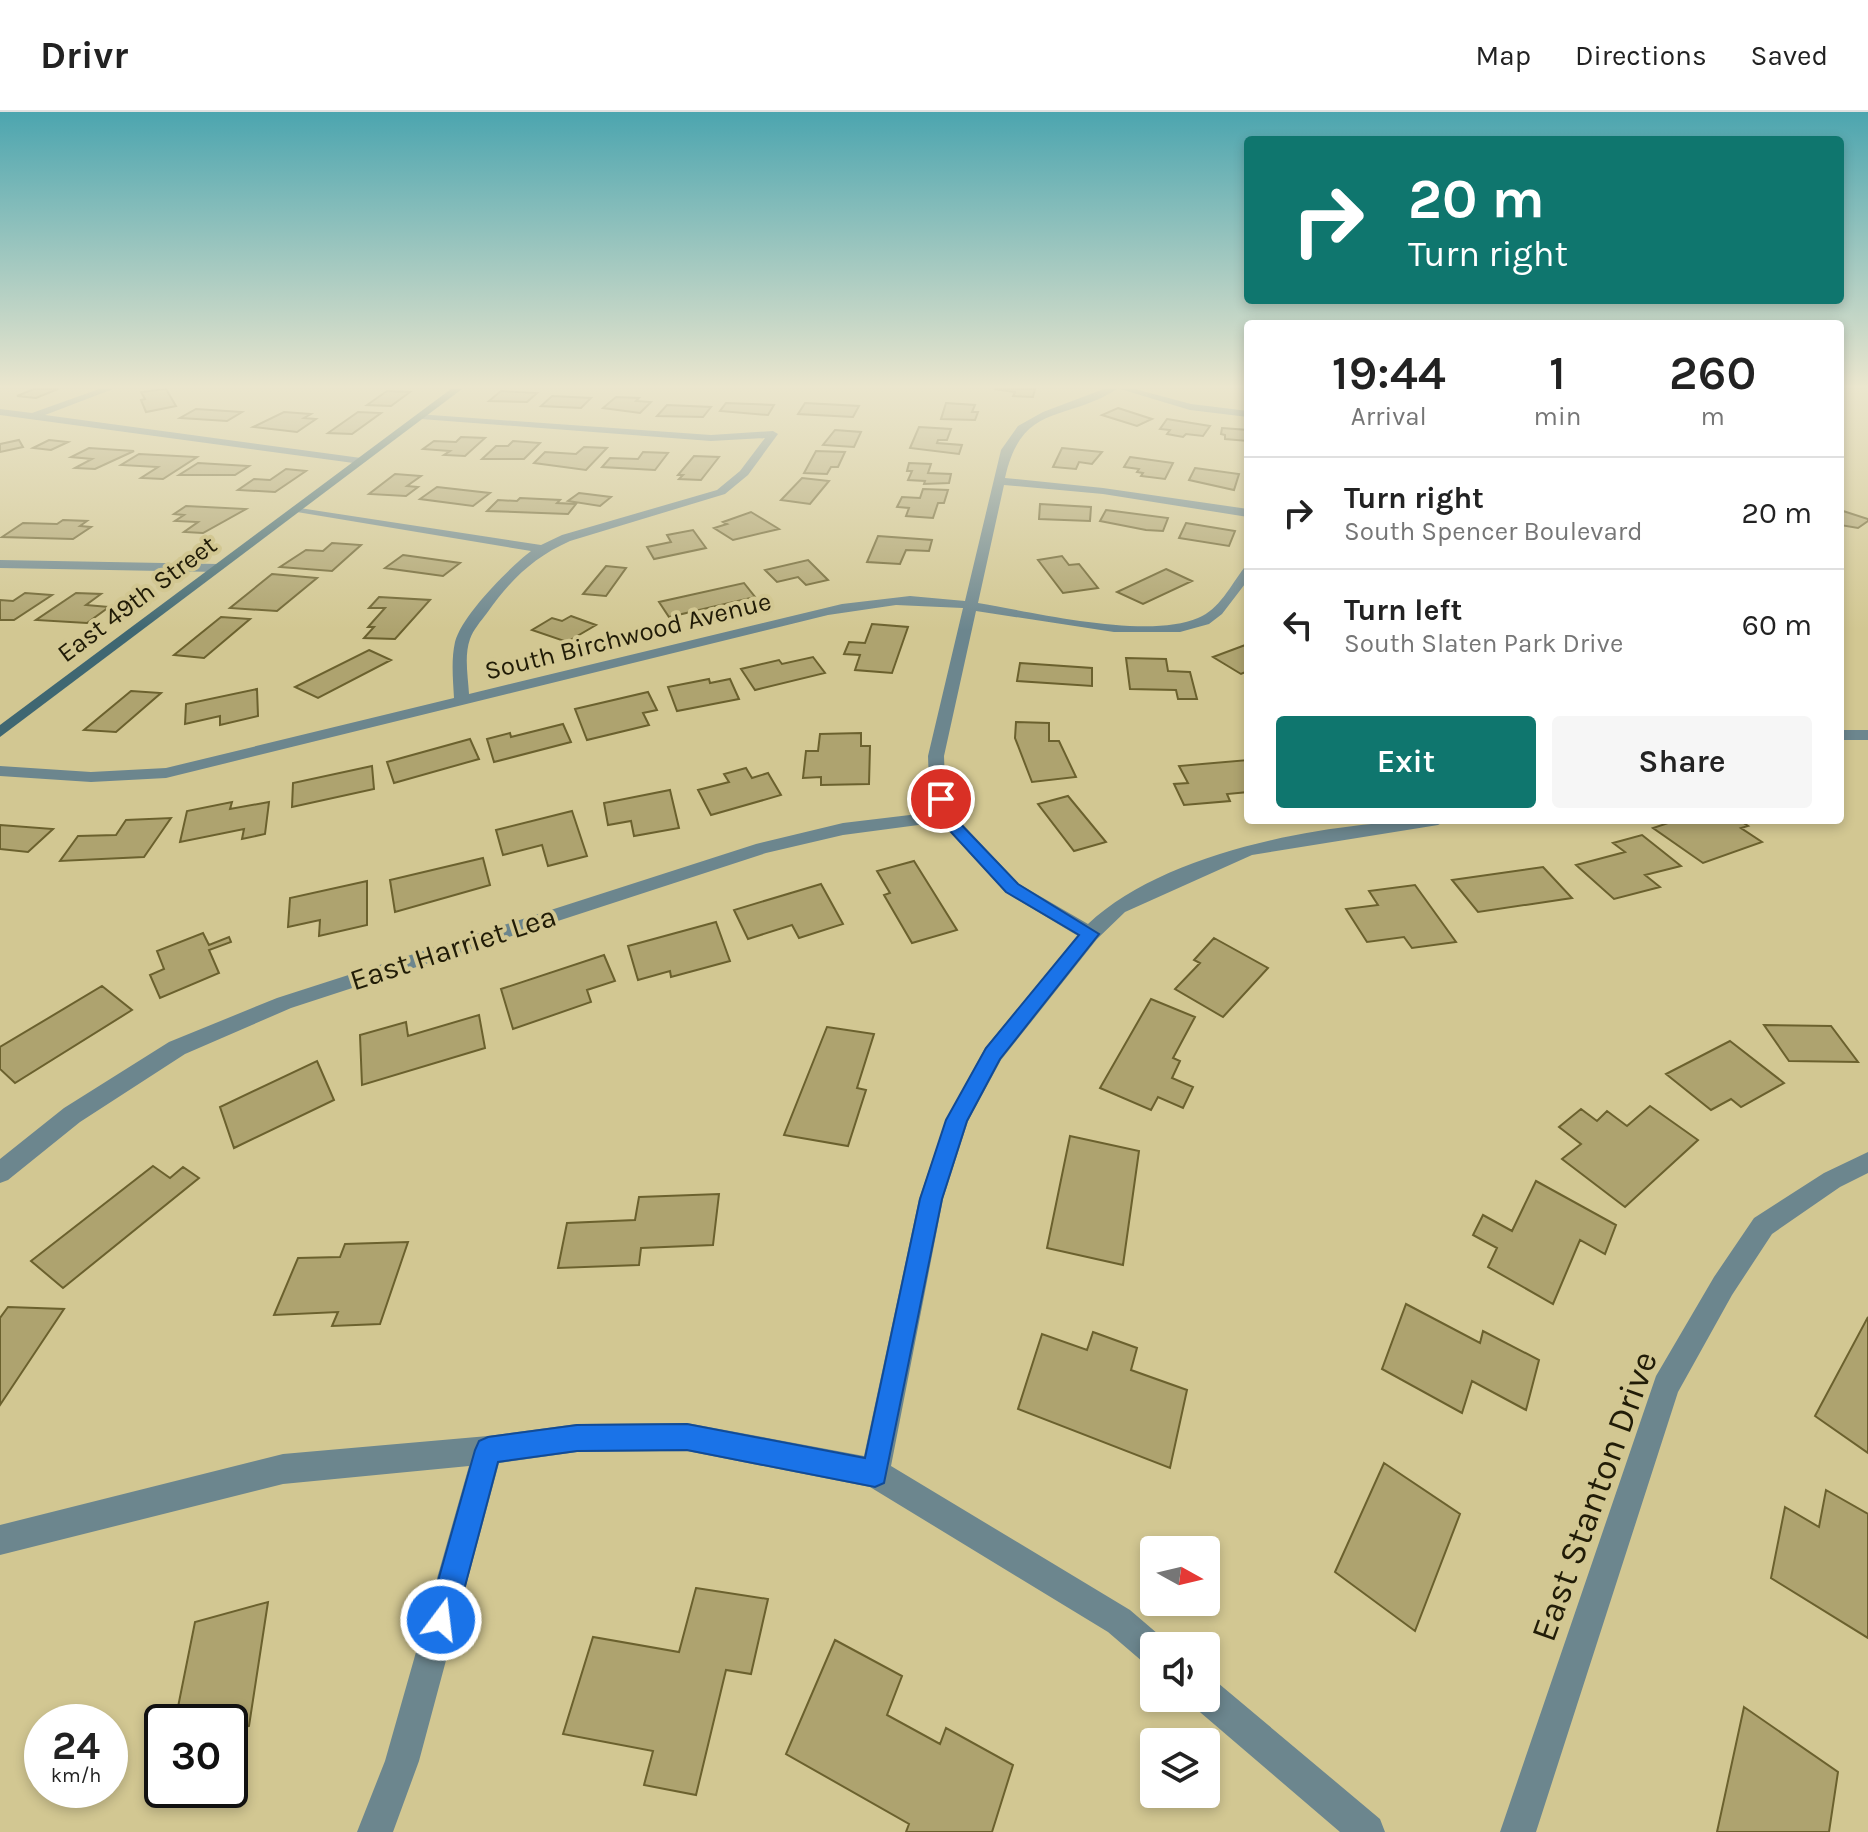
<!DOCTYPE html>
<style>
:root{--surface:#fff;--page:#f6f6f6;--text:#222;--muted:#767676;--line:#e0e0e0;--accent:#0f766e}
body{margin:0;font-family:Karla,sans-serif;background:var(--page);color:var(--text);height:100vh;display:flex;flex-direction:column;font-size:30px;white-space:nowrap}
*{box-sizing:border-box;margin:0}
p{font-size:26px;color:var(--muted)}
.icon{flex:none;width:44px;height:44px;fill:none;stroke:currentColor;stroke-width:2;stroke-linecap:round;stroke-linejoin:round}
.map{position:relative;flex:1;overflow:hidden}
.details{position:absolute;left:1244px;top:208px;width:600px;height:504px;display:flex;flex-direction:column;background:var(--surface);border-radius:8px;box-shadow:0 4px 12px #0003}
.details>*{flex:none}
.guide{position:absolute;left:1244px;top:24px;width:600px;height:168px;border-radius:8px;box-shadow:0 4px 12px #0003;background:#0f766e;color:#fff;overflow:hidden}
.needle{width:52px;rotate:98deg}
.fabs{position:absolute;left:1140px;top:1424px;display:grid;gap:16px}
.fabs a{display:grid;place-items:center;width:80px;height:80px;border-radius:8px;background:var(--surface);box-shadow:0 4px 12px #0003;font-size:40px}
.speed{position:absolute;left:24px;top:1592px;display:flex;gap:16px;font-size:40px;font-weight:700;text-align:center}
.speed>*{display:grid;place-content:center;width:104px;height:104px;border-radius:50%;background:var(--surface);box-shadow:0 4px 12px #0003;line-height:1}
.speed small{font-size:20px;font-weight:400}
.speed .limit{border:4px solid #111;border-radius:12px;background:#fff;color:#111}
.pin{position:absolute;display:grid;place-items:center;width:68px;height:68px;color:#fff;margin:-34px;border:4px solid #fff;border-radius:50%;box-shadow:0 2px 8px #0007}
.me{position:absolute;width:88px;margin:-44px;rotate:15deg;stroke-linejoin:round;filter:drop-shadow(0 0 6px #0008)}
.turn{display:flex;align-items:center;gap:28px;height:168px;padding:0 32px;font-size:36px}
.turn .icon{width:104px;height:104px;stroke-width:2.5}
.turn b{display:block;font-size:56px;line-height:68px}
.eta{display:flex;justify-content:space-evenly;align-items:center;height:136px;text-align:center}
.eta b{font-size:48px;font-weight:600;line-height:56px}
.action{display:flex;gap:16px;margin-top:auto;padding:16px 32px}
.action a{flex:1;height:92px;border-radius:8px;background:var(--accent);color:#fff;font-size:32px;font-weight:600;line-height:92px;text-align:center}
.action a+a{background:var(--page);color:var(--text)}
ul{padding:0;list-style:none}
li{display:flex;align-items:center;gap:24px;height:112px;padding:0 32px;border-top:2px solid var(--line)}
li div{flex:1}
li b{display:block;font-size:30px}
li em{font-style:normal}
header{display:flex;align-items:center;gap:48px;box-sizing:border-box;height:112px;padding:0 40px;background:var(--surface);border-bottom:2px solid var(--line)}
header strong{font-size:38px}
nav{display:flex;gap:44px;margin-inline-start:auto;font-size:28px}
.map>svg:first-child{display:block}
.building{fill:#aea36f;stroke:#6b612e;stroke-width:2}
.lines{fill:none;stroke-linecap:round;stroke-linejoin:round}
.street{fill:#6c868e;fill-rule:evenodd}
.secondary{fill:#3f6772;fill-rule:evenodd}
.route{fill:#1a73e8;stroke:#114b97;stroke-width:2}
.labels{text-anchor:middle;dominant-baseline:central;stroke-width:8;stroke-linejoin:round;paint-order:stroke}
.far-street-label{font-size:26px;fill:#211c07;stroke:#d2c792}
.street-label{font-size:30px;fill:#211c07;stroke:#d2c792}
.near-street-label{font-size:36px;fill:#211c07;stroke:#d2c792}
</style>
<header>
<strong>Drivr</strong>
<nav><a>Map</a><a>Directions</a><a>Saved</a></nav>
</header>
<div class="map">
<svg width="1868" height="1720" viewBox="0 0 1868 1720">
<rect width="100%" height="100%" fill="#d2c792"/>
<path class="building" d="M 34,277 L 58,277 L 36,286 L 17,284 Z
M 166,277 L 176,294 L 146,300 L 141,288 L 145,287 L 141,280 Z
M 994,277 L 1035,277 L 1033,285 L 1013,284 L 1015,280 Z
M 387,279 L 410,280 L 391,294 L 367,293 Z
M 501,279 L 537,281 L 527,290 L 489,289 Z
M 552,284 L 591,286 L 581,296 L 541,294 Z
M 616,285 L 639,286 L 636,289 L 651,290 L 640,301 L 603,296 Z
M 726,291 L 774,293 L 768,303 L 720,299 Z
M 805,291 L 859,294 L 853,305 L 798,302 Z
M 946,291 L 975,293 L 972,300 L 978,300 L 975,308 L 941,307 Z
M 667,293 L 711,295 L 703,305 L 657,304 Z
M 1118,296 L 1152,307 L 1137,314 L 1102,303 Z
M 196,297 L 242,300 L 227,309 L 180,306 Z
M 284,300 L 311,302 L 304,306 L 316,307 L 297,320 L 253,315 Z
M 358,300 L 381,301 L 352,322 L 328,321 Z
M 1167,307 L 1210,314 L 1203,324 L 1186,322 L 1183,325 L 1167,322 L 1170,318 L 1160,317 Z
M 919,315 L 951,317 L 947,328 L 938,328 L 937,331 L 962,333 L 959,342 L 910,336 Z
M 1222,316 L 1248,318 L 1248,329 L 1225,327 L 1225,323 L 1221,322 Z
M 835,318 L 861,320 L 854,335 L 823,333 Z
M 461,325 L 485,326 L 465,344 L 444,343 L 450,339 L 423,337 L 434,329 L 456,330 Z
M 19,328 L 23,335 L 0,340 L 0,332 Z
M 49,328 L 68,330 L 51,338 L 33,336 Z
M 513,329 L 540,331 L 524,347 L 482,347 L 496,334 L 508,334 Z
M 584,335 L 607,336 L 586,358 L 534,351 L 545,340 L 576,342 Z
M 89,336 L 134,339 L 95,357 L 75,356 L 92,347 L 71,345 Z
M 1062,336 L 1102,340 L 1092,352 L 1079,350 L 1076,357 L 1053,355 Z
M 816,339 L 845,340 L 838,355 L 831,355 L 827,362 L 804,361 Z
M 643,340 L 668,341 L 655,358 L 602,355 L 610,346 L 638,347 Z
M 139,342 L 197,345 L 163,367 L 141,366 L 158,355 L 121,353 Z
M 694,344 L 719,345 L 701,368 L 679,367 L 683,363 L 678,363 Z
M 1130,345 L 1173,351 L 1165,367 L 1141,364 L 1143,361 L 1137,360 L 1139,357 L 1124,355 Z
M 198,351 L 249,354 L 235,363 L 179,363 Z
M 909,351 L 931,352 L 928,361 L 951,362 L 949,371 L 924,372 L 925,369 L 908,368 L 912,359 L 907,359 Z
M 1195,356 L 1239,362 L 1234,378 L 1189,368 Z
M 286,357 L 306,359 L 275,380 L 238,378 L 254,367 L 270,368 Z
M 395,362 L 421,364 L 407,374 L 418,375 L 406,384 L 369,382 Z
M 802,366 L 829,369 L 810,392 L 781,388 Z
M 437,375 L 490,381 L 473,394 L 420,387 Z
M 923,377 L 948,378 L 944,391 L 938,391 L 933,406 L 906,404 L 909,396 L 897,395 L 902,385 L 920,386 Z
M 579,381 L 611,385 L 600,394 L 568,389 Z
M 520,386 L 560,388 L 557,391 L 576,392 L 568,402 L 487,399 L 498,388 L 517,389 Z
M 1040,392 L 1091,395 L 1090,409 L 1039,407 Z
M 186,394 L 246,397 L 203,421 L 184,420 L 198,410 L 175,409 L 184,403 L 174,402 Z
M 1106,398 L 1168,406 L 1163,419 L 1146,418 L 1100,409 Z
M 1840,398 L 1868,407 L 1868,409 L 1858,416 L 1840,413 Z
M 751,400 L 779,417 L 733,428 L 714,416 L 727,412 L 723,410 Z
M 63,408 L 87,409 L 80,414 L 91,415 L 73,427 L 2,425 L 23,411 L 57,412 Z
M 1186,411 L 1235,419 L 1229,434 L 1179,426 Z
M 693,418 L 706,436 L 654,447 L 647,435 L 671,430 L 667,423 Z
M 878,424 L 932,428 L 929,439 L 906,438 L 900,452 L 867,450 Z
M 332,431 L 361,433 L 332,459 L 280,455 L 306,438 L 323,439 Z
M 403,443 L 460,451 L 443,464 L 385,456 Z
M 1062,444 L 1069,453 L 1079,452 L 1098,476 L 1063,481 L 1038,448 Z
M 808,448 L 828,468 L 806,473 L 798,465 L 777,470 L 765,458 Z
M 606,454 L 626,456 L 606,484 L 583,482 Z
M 1166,457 L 1192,469 L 1143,492 L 1117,480 Z
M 272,462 L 317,466 L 277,499 L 230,496 Z
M 744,471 L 755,485 L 669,505 L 659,490 Z
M 25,481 L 52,483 L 14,508 L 0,508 L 0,488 L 13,489 Z
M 76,481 L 101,482 L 86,493 L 109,495 L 87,511 L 36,508 Z
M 379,485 L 430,488 L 395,527 L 364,526 L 374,515 L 368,515 L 385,496 L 369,496 Z
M 571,504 L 596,513 L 567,530 L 532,518 L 552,506 L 562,509 Z
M 221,505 L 250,507 L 204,546 L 174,543 Z
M 872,512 L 908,515 L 892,561 L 855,558 L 860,543 L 844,542 L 849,530 L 865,531 Z
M 1248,532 L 1248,559 L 1241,562 L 1213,545 Z
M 369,538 L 391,548 L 318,586 L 295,575 Z
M 813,545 L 825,561 L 755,578 L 741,557 L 779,548 L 782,552 Z
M 1126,546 L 1166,547 L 1168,559 L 1190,560 L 1197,587 L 1178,587 L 1176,578 L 1130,577 Z
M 1020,551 L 1092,556 L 1092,574 L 1017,569 Z
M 709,567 L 710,571 L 730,567 L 739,587 L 677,599 L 668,575 Z
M 257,577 L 258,604 L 220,613 L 220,604 L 185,612 L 186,592 Z
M 131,579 L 161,581 L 116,620 L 84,618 Z
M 648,580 L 657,598 L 643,601 L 649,613 L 587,628 L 575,597 Z
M 1016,610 L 1049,611 L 1049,629 L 1059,629 L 1076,665 L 1032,670 L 1015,626 Z
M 563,612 L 571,630 L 494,650 L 487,627 L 510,621 L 511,625 Z
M 861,621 L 861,634 L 870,634 L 869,672 L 821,673 L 821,665 L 803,666 L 806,639 L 818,639 L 820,622 Z
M 470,627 L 479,647 L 394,671 L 387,650 Z
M 1248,648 L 1248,680 L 1227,682 L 1230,689 L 1184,693 L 1174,672 L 1188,671 L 1179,654 Z
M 372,654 L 374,677 L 292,695 L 293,671 Z
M 746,656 L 752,666 L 768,661 L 781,683 L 711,703 L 698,678 L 729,670 L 724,662 Z
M 670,678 L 679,716 L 634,724 L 631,709 L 608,713 L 604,691 Z
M 1068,684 L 1106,730 L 1074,739 L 1038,692 Z
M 232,690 L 230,697 L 269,690 L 265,722 L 242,727 L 244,717 L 180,730 L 187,699 Z
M 572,699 L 587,744 L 548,754 L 542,733 L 503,743 L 496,718 Z
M 171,706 L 144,745 L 60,749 L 78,724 L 116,723 L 126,708 Z
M 1677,708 L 1739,708 L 1748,714 L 1741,716 L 1762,730 L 1703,751 L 1653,716 Z
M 0,713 L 53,717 L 28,740 L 0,737 Z
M 1642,723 L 1681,754 L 1645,763 L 1660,775 L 1614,787 L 1576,753 L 1625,740 L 1613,731 Z
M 483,746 L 490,773 L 395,800 L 390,768 Z
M 914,749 L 957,818 L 912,831 L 884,783 L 890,781 L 877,759 Z
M 1543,755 L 1572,786 L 1478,800 L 1452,768 Z
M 367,769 L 367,813 L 319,824 L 320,808 L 288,815 L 290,786 Z
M 821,772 L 843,812 L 799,826 L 792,813 L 748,827 L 734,798 Z
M 1415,773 L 1456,830 L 1412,836 L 1404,825 L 1367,830 L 1346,797 L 1378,793 L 1369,779 Z
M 716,810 L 730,849 L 671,865 L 670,859 L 638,868 L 628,834 Z
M 203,821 L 209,833 L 229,825 L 231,830 L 209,838 L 219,861 L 160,886 L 150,863 L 164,857 L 157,839 Z
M 1214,826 L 1268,856 L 1223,905 L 1175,877 L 1200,851 L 1194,848 Z
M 604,843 L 615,869 L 587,878 L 591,890 L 513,917 L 501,877 Z
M 102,874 L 132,898 L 15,971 L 0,957 L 0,935 Z
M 1151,887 L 1195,905 L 1173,946 L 1180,949 L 1172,966 L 1193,975 L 1183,996 L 1158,985 L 1151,998 L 1100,976 Z
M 479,903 L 485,936 L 362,973 L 360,923 L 406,910 L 408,924 Z
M 1764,913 L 1831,914 L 1858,950 L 1789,949 Z
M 827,915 L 874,922 L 857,976 L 866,978 L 848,1034 L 784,1023 Z
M 1730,929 L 1784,971 L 1741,995 L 1731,987 L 1711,998 L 1666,962 Z
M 317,949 L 334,988 L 234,1036 L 220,995 Z
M 1650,994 L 1698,1028 L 1625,1095 L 1562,1047 L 1581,1032 L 1559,1015 L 1581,997 L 1597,1009 L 1607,999 L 1627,1014 Z
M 1070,1024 L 1139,1039 L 1123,1153 L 1047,1136 Z
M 153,1054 L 170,1066 L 183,1055 L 199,1066 L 63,1176 L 31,1149 Z
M 1536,1069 L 1616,1113 L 1605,1142 L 1580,1128 L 1553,1192 L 1488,1155 L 1497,1136 L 1473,1123 L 1483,1103 L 1512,1119 Z
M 719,1082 L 713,1133 L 641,1136 L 639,1153 L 558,1156 L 567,1111 L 635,1108 L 639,1085 Z
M 408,1130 L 380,1212 L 332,1214 L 338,1200 L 274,1203 L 298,1146 L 340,1145 L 345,1132 Z
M 1406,1192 L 1480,1231 L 1483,1219 L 1539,1248 L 1526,1298 L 1472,1269 L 1462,1301 L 1382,1257 Z
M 8,1195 L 64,1197 L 0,1293 L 0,1206 Z
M 1868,1205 L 1868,1341 L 1815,1304 Z
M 1093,1220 L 1137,1236 L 1131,1258 L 1187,1278 L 1170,1356 L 1018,1297 L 1042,1222 L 1087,1238 Z
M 1384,1351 L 1460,1402 L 1415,1519 L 1335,1460 Z
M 1826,1378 L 1868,1402 L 1868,1526 L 1771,1466 L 1785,1395 L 1819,1415 Z
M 696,1476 L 768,1487 L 751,1562 L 726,1558 L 696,1683 L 644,1673 L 653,1639 L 563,1622 L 593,1525 L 679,1540 Z
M 268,1490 L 249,1614 L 230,1619 L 230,1610 L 175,1610 L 195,1510 Z
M 835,1528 L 902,1564 L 887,1603 L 940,1632 L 946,1616 L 1013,1653 L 992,1720 L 906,1720 L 909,1712 L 786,1642 Z
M 1744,1595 L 1838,1660 L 1829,1720 L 1717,1720 Z"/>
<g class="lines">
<path class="street" d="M 99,277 L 113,277 L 45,303 L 361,346 L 366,349 L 361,352 L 0,303 L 0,297 L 32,301 Z
M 1104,277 L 1117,277 C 1065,311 1022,289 1005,366 L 1103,376 L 1248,397 L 1248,405 L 1103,382 L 1004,373 L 978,491 C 1033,500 1147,528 1198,506 C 1219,498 1231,473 1244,456 L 1248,455 L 1248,468 L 1222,502 L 1209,512 L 1180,520 L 1114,520 L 976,499 L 944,644 L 945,671 L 953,702 L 1019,772 L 1088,812 C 1168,736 1339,708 1447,708 L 1438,713 L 1252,743 L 1125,800 L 1097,827 L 1001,948 L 968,1009 L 943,1087 L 891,1354 L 1130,1498 L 1165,1528 L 1168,1534 L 1154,1534 L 1154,1555 L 1143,1550 L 1108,1520 L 870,1375 L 687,1339 L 577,1340 L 499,1351 L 419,1649 L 393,1720 L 357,1720 L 385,1649 L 469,1354 L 283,1372 L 0,1443 L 0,1413 L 283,1342 L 488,1324 L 577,1312 L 687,1311 L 864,1344 L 919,1087 L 946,1008 L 985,936 L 1078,824 L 1005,780 L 941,710 L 843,723 L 766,741 L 291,896 L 185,942 L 80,1010 L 8,1068 L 0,1071 L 0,1047 L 64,996 L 169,930 L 277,886 L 756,732 L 843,711 L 935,700 L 929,671 L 928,644 L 963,496 L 896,493 L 828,503 L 166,666 L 91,670 L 0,664 L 0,654 L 91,660 L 166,656 L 454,586 C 453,567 451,548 455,530 C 462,503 509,456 531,439 L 297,400 L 291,397 L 293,395 L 541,433 L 562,423 L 717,378 L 740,359 L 765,326 L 711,329 L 421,307 L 417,302 L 711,323 L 773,319 L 778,322 L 748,363 L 725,382 L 570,429 C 534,445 510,468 487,501 C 481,509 473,518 470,527 C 464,544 468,564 469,582 L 842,492 L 910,484 L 965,489 L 1001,338 L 1018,314 L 1043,300 Z
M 1120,277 L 1135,277 L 1191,292 L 1248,299 L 1248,305 L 1190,298 Z
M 0,448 L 218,452 L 224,456 L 218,460 L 0,456 Z
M 1840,618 L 1868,618 L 1868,628 L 1840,628 Z
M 1868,1040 L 1868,1061 L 1840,1075 L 1772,1122 L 1732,1183 L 1678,1280 L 1536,1720 L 1500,1720 L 1656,1264 L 1714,1165 L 1754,1106 L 1824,1061 Z
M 1206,1566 L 1218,1571 L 1380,1707 L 1385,1720 L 1340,1720 L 1194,1595 L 1191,1586 L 1206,1586 Z"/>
<path class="secondary" d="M 451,277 L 462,277 L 0,625 L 0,613 Z"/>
</g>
<linearGradient id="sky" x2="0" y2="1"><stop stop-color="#4ca5af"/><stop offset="0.53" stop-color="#ebe6ce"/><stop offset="1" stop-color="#ebe6ce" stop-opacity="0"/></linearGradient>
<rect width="1868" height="518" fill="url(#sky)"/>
<path class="route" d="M 941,683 L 949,687 L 952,703 L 1018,772 L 1099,822 L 1000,947 L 967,1009 L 942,1087 L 884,1371 L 875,1375 L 687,1338 L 577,1339 L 498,1350 L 456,1508 L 451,1518 L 441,1522 L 431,1518 L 427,1508 L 475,1338 L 479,1329 L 488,1325 L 577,1313 L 687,1312 L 865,1346 L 920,1087 L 946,1008 L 986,936 L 1079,823 L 1006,780 L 939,707 L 933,687 Z"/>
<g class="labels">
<g class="far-street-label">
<text transform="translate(137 487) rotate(-37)">East 49th Street</text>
<text transform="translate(628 524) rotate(-14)">South Birchwood Avenue</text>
</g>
<g class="street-label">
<text transform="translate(453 836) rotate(-18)">East Harriet Lea</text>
</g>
<g class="near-street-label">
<text transform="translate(1594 1384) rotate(-70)">East Stanton Drive</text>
</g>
</g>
</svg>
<div class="fabs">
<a><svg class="needle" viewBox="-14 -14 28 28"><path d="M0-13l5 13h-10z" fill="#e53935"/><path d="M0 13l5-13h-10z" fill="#767676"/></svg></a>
<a><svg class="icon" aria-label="sound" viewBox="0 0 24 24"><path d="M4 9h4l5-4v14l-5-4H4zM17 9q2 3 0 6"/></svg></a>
<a><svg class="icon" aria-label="layers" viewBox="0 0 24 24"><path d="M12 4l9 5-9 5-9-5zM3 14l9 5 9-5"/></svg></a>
</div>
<div class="speed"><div>24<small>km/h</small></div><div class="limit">30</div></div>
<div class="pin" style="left:941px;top:687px;background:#d93025"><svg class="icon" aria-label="arrive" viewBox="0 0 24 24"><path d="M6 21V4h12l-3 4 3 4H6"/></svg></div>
<svg class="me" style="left:441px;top:1508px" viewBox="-20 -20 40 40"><circle r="17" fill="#1a73e8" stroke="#fff" stroke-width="3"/><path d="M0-11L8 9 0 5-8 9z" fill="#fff"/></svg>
<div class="guide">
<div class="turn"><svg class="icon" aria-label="right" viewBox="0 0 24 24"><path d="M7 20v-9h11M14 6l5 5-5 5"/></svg><div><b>20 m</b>Turn right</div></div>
</div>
<section class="details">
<div class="eta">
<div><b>19:44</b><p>Arrival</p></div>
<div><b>1</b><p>min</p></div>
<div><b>260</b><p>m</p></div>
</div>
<ul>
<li><svg class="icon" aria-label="right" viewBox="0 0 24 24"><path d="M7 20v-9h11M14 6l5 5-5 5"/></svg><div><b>Turn right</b><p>South Spencer Boulevard</p></div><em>20 m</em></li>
<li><svg class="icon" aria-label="left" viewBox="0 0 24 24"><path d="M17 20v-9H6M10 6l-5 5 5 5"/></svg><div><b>Turn left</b><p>South Slaten Park Drive</p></div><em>60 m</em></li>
</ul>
<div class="action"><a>Exit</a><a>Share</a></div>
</section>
</div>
